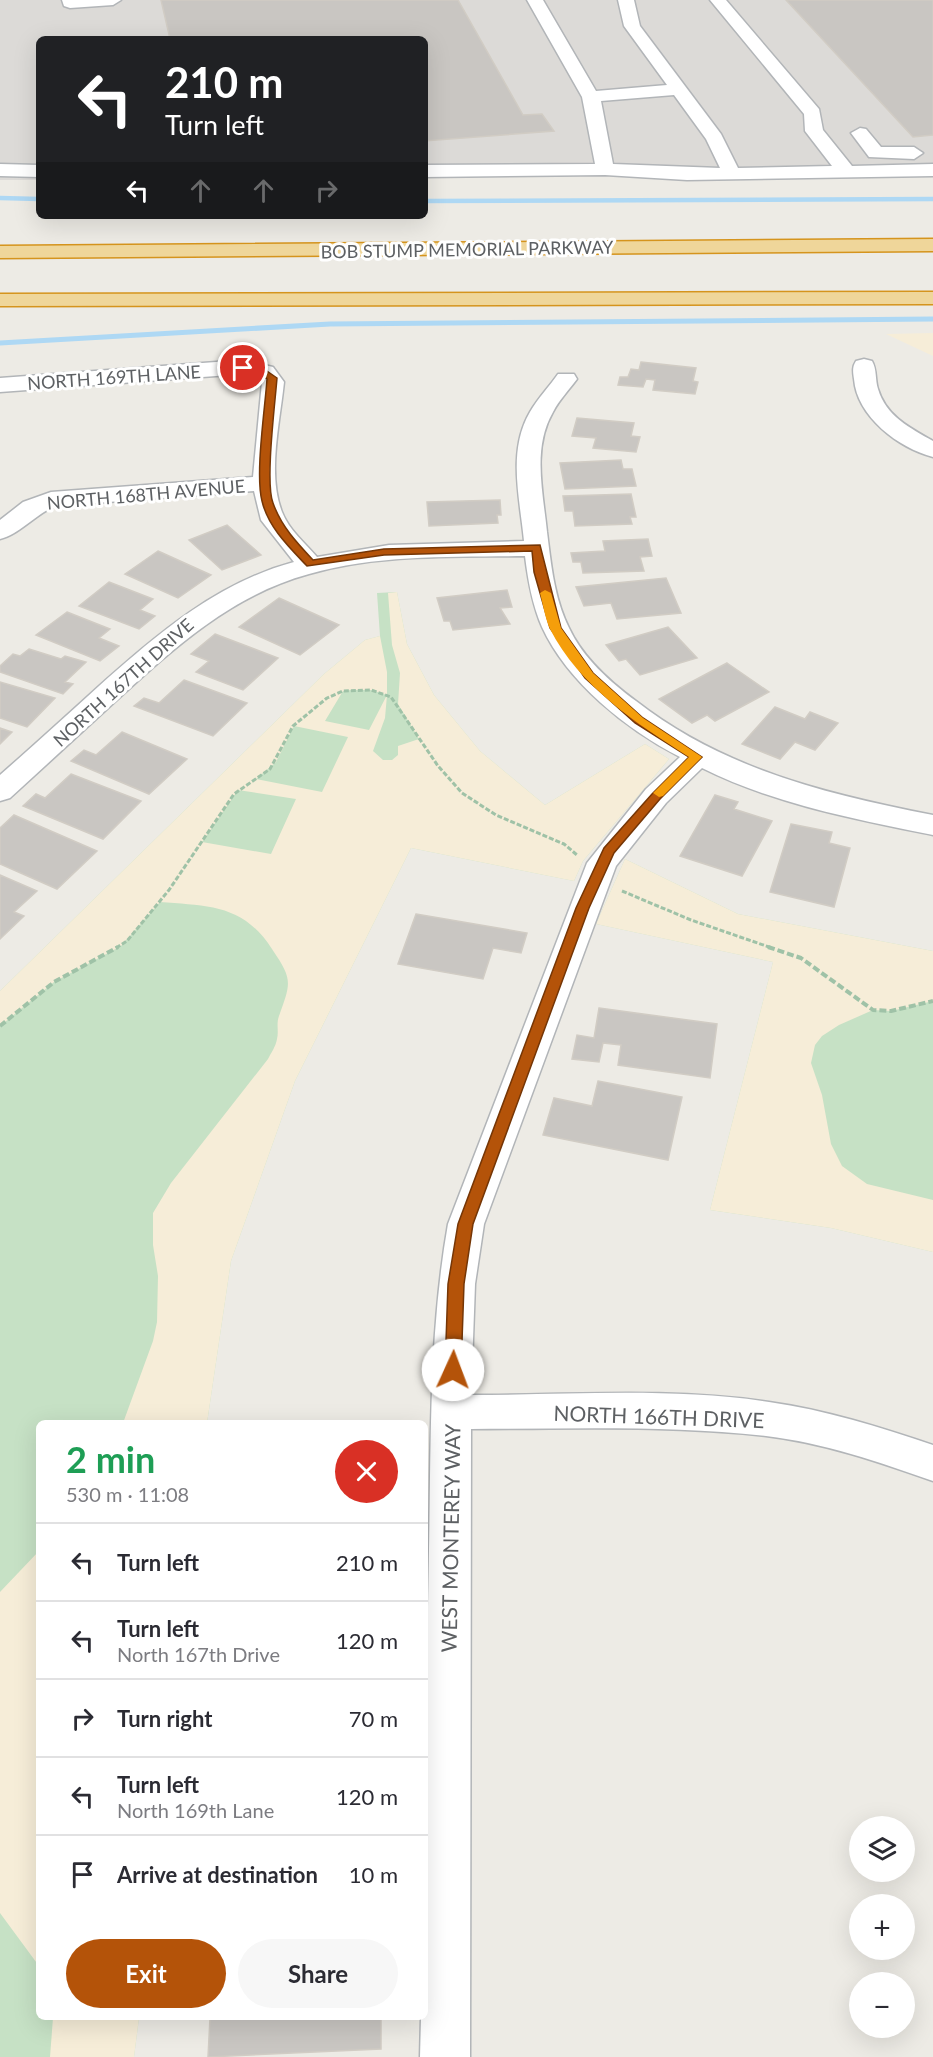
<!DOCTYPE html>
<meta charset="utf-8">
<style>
:root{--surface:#fff;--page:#f7f7f7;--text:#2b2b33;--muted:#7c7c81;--line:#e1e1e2;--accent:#b45309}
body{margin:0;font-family:Lato,sans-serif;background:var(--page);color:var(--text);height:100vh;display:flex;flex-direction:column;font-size:22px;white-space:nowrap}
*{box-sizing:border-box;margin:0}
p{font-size:20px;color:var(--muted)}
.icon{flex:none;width:33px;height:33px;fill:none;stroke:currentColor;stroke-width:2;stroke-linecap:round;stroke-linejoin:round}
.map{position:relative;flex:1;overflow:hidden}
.details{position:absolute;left:36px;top:1420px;width:392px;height:600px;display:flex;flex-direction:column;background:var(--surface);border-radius:9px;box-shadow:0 6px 24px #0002}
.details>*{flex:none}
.banner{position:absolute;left:36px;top:36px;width:392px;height:183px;border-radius:9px;box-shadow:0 6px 24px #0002;background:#202124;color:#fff;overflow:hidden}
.controls{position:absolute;left:849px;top:1816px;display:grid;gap:12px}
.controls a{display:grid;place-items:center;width:66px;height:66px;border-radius:50%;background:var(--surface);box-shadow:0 6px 24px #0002;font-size:30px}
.pin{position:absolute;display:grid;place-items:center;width:51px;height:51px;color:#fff;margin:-26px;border:3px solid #fff;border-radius:50%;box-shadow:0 2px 6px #0007}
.me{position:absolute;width:66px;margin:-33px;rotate:2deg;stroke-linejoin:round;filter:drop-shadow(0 0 4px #0008)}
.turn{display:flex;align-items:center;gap:21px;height:126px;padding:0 30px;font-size:27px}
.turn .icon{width:78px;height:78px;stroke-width:2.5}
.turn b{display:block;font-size:42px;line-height:51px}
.lanes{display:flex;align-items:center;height:57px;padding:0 30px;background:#0003;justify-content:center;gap:30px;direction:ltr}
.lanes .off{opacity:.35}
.round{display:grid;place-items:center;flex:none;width:63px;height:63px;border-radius:32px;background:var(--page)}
.head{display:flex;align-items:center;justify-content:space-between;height:102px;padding:0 30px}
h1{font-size:36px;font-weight:700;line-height:45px;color:#1e9e55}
.action{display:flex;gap:12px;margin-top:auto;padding:12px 30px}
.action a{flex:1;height:69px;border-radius:36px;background:var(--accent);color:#fff;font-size:24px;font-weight:700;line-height:69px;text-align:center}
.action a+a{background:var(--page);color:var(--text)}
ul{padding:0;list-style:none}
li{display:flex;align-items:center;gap:18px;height:78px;padding:0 30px;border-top:2px solid var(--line)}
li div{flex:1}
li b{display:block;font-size:22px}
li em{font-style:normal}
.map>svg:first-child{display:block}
.industrial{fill:#dcdad7}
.green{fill:#c6e1c5}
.sand{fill:#f6edd8;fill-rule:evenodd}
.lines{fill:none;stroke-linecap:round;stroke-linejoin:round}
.stream-far1{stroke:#aed8f4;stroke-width:4.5}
.stream{stroke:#aed8f4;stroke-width:5}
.building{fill:#c9c6c2;stroke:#d1ccc4;stroke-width:1.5}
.minor-casing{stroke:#b2b5b8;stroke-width:3}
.highway-casing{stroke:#d5941d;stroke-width:3}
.path-far1{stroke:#9fc2a7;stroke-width:3;stroke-dasharray:5 2;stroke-linecap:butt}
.path{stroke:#9fc2a7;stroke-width:4;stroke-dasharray:7 3;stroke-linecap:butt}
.minor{fill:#fff;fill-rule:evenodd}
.highway{fill:#efd69a;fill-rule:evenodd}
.route{fill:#b45309;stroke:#753606;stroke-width:1.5}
.slow{fill:#f59e0b}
.labels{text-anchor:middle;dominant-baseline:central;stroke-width:6;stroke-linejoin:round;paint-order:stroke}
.far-street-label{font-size:18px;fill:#5d6063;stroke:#fff}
.street-label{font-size:21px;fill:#5d6063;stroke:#fff}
</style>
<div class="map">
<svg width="933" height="2057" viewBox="0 0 933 2057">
<rect width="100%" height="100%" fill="#edebe5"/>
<path class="industrial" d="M 0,0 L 933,0 L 933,174 L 425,177 L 424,39 L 39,39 L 39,180 L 0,180 Z"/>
<path class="green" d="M 397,592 L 407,644 L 434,695 L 480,751 L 545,805 L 645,744 L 669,759 L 583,861 L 574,881 L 411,848 L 295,1081 L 231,1261 L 207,1423 L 39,1424 L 39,2018 L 139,2018 L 134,2057 L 0,2057 L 0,991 L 324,674 L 365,640 L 380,636 L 377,593 Z
M 625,859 L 738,914 L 933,951 L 933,1252 L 831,1228 L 710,1210 L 773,962 L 596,924 Z"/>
<path class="sand" d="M 933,333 L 933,356 L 886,334 Z
M 397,592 L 407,644 L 434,695 L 480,751 L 545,805 L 645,744 L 669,759 L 583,861 L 574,881 L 411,848 L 295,1081 L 231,1261 L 207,1423 L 123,1423 L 153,1341 L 157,1322 L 158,1276 L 153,1245 L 153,1213 L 171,1183 L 268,1059 C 271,1053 276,1046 277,1039 C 279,1031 276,1024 279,1016 C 291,982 293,980 272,949 C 243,904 208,906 160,902 L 121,946 L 54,982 L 0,1026 L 0,991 L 324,674 L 365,640 L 380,636 L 387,672 L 387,695 L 385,718 L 373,751 L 383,760 L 392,760 L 398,755 L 398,746 L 419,739 L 398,704 L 400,673 L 392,645 L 388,593 ZM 351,690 L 371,690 L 387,695 L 369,730 L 325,721 L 343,691 ZM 294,726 L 348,737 L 322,792 L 256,779 L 276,762 ZM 238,790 L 296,799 L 271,854 L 202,842 Z
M 625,859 L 738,914 L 933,951 L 933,1001 L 891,1011 L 873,1010 L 839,1025 L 822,1036 L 815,1045 L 811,1063 L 822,1095 L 831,1144 L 842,1166 L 867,1184 L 933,1200 L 933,1252 L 831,1228 L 710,1210 L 773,962 L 596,924 Z
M 39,1551 L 39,1966 L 0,1913 L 0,1592 Z
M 53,2018 L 139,2018 L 134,2057 L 50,2057 Z"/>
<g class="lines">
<path class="stream-far1" d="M 0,198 L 39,199
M 424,201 L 933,199"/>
<path class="stream" d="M 0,343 L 330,324 L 933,319"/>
</g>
<path class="building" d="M 161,0 L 458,0 L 523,115 L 542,114 L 554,131 L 424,141 L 424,39 L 170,39 Z
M 786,0 L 933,0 L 933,135 L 913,137 Z
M 641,362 L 696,368 L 693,381 L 698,382 L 695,394 L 653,390 L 655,380 L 646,379 L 643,387 L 618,385 L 620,377 L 628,377 L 631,369 L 639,370 Z
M 577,418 L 634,423 L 631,436 L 640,437 L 636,452 L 593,448 L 596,438 L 572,436 Z
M 621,460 L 623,469 L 632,469 L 636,486 L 565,489 L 560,463 Z
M 631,494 L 636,517 L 630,517 L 632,524 L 575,526 L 573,511 L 565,511 L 563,496 Z
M 500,500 L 501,515 L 497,515 L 498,523 L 429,526 L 427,502 Z
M 227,525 L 261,555 L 222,570 L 189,540 Z
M 648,539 L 652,556 L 640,557 L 644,571 L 583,573 L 581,562 L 573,562 L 571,553 L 605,551 L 603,541 Z
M 158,551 L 211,575 L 178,598 L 125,574 Z
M 666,578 L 681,613 L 617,619 L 611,603 L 584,606 L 576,587 Z
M 109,582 L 153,599 L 140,610 L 155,616 L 139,629 L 79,606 Z
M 507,590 L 512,607 L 500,608 L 510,624 L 453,630 L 450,621 L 444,621 L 437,598 Z
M 279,598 L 339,625 L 300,655 L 239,627 Z
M 67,612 L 110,629 L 99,638 L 119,646 L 100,661 L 36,635 Z
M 668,627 L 697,658 L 640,675 L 626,659 L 619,661 L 606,645 Z
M 215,634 L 278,658 L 243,690 L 196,672 L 209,661 L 191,654 Z
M 29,649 L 61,659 L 65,656 L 86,662 L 65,682 L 73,684 L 63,694 L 0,672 L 0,666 L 13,654 L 20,656 Z
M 727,663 L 769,692 L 715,721 L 707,715 L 692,723 L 659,699 Z
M 184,680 L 247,703 L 213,736 L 134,706 L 144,698 L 159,703 Z
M 0,682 L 55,698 L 27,727 L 0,718 Z
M 775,707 L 805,719 L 810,712 L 838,723 L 815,750 L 795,742 L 780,759 L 742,744 Z
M 0,728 L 12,732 L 0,744 Z
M 122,732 L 187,759 L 149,794 L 71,761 L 84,750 L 96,755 Z
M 71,774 L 141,801 L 103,839 L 23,806 L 36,794 L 45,798 Z
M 715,795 L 738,802 L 734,809 L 772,821 L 742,876 L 680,856 Z
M 14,815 L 97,851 L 57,889 L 0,864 L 0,828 Z
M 791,824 L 832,832 L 829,843 L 850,848 L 834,907 L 770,892 Z
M 0,875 L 37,891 L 14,912 L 24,916 L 0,939 Z
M 416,914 L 527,933 L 521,953 L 493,948 L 483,979 L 398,964 Z
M 599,1008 L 717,1024 L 710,1078 L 618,1065 L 621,1045 L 603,1043 L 599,1062 L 572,1059 L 577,1035 L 594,1038 Z
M 598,1081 L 682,1097 L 668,1160 L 543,1135 L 554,1098 L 592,1106 Z
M 210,2018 L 381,2018 L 381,2049 L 208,2057 Z"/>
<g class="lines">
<defs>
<path id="minor" d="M 62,0 L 121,0 L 113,5 L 70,8 L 64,6 Z
M 527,0 L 543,0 L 596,91 L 667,85 L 624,26 L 618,0 L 634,0 L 640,26 L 721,134 L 738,168 L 832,166 L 805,131 L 804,114 L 710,0 L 726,0 L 819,109 L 823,130 L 852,166 L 933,164 L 933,176 L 687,180 L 605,175 L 424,177 L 424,165 L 595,164 L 582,97 ZM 674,95 L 706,139 L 720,168 L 613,164 L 601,101 Z
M 860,128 L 866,129 L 881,147 L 914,147 L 923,153 L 914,159 L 869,157 L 851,133 Z
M 0,164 L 39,165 L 39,177 L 0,176 Z
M 864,359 L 872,361 C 877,369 875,380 878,389 C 886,416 910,428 933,441 L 933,457 C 899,448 857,417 854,379 C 853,372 852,367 856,361 Z
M 243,360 L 273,367 L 284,382 C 280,422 267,474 282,512 C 289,530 305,543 317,557 L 389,545 L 524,541 C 520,499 507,451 530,412 C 538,398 549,387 558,374 L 574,374 L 577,379 C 569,390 559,400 553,412 C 532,448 543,492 547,532 C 551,564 554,598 569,628 C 583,658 610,682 636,701 C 723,769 826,794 933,815 L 933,835 C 855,819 774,804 702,768 L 666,803 L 616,866 L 484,1224 L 475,1284 L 471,1395 C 569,1395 672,1387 769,1402 C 826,1410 879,1427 933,1445 L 933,1481 C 879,1462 824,1443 766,1436 C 668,1425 569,1429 471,1429 L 470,2057 L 420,2057 L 421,2018 L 424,2018 C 424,1862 426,1706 429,1550 C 431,1441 429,1331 448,1224 L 587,863 L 646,789 L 680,757 C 627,730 567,682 542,627 C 532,604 528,580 525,556 C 453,557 379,554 309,574 C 232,595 175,647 117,700 C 82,732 46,765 10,798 L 0,801 L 0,775 C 33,746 66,716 99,686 C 158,634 216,583 294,562 L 261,520 L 254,491 L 55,506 C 36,514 20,534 0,539 L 0,520 L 23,502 L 51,492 L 253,477 L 262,382 L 253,374 L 243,374 L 0,392 L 0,378 Z"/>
<path id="highway" d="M 933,239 L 933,251 L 0,258 L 0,246 Z
M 933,292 L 933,304 L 0,306 L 0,294 Z"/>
</defs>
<use href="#minor" class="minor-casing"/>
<use href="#highway" class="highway-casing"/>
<path class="path-far1" d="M 622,891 L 691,920 L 772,948
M 116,948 L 127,941 L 169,890 L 234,794 L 270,769 L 293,726 L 327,698 L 343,691 L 371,690 L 391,697 L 438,766 L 462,793 L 496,815 L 564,844 L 577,855"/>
<path class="path" d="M 768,947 L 801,958 L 873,1010 L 891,1011 L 933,1001
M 0,1026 L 54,982 L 118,947"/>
<use href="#minor" class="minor"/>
<use href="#highway" class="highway"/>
</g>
<path class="route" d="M 240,366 L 261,367 L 277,378 C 275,404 265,483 273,503 C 281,526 297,543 313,560 L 384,549 L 540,545 L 561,628 L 593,673 L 643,718 L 702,757 L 660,799 L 614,853 L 589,908 L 473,1224 L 464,1284 L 461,1370 L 459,1375 L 447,1375 L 445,1370 L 448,1284 L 458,1224 L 576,908 L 604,848 L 652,794 L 689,757 L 635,723 L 585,678 L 550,628 L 534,572 L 532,551 L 384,555 L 307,566 C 289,547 268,527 262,501 C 255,474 265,409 267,379 L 256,371 L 240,369 Z"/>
<path class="slow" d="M 545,590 L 551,593 L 561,628 L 593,673 L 643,718 L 702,757 L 663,796 L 659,797 L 653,793 L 689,757 C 637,724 579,686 550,629 C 545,618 543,604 540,593 Z"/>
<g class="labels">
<g class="far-street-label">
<text transform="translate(467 249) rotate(-1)">BOB STUMP MEMORIAL PARKWAY</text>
<text transform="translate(114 377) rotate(-4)">NORTH 169TH LANE</text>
<text transform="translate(146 494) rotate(-5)">NORTH 168TH AVENUE</text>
<text transform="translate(123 682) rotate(-42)">NORTH 167TH DRIVE</text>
</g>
<g class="street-label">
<text transform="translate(659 1416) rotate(2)">NORTH 166TH DRIVE</text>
<text transform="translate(450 1538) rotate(-89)">WEST MONTEREY WAY</text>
</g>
</g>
</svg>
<div class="controls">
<a><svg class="icon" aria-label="layers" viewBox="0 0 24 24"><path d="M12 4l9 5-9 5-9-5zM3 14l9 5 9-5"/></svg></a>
<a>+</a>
<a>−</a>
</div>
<div class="pin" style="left:243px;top:368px;background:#d93025"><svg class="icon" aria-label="arrive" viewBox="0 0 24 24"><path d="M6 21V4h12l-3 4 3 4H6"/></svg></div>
<svg class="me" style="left:453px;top:1370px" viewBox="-20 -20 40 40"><circle r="19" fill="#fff"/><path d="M0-13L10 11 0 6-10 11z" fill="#b45309"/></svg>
<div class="banner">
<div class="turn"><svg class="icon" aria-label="left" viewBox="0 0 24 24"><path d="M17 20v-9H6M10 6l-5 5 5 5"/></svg><div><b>210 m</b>Turn left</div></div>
<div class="lanes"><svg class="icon" aria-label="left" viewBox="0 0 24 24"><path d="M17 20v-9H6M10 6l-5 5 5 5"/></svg><svg class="icon off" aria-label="ahead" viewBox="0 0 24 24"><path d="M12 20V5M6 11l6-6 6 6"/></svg><svg class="icon off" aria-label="ahead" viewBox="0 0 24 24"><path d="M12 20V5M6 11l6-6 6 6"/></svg><svg class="icon off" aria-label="right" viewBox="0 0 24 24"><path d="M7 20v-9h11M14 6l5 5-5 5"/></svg></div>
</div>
<section class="details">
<div class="head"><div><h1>2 min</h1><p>530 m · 11:08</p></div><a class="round" style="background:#d93025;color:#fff"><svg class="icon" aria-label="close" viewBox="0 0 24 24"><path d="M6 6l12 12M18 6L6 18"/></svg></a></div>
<ul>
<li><svg class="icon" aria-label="left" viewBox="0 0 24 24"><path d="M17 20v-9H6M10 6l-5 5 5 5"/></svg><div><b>Turn left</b></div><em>210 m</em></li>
<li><svg class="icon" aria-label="left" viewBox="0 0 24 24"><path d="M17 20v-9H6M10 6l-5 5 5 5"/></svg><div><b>Turn left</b><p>North 167th Drive</p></div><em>120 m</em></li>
<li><svg class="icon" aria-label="right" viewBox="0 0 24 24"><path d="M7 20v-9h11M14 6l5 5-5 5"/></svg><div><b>Turn right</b></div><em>70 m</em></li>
<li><svg class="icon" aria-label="left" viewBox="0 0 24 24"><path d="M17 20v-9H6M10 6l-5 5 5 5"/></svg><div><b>Turn left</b><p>North 169th Lane</p></div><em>120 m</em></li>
<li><svg class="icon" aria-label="arrive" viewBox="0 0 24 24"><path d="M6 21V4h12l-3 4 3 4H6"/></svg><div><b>Arrive at destination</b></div><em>10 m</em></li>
</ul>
<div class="action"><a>Exit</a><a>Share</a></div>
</section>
</div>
